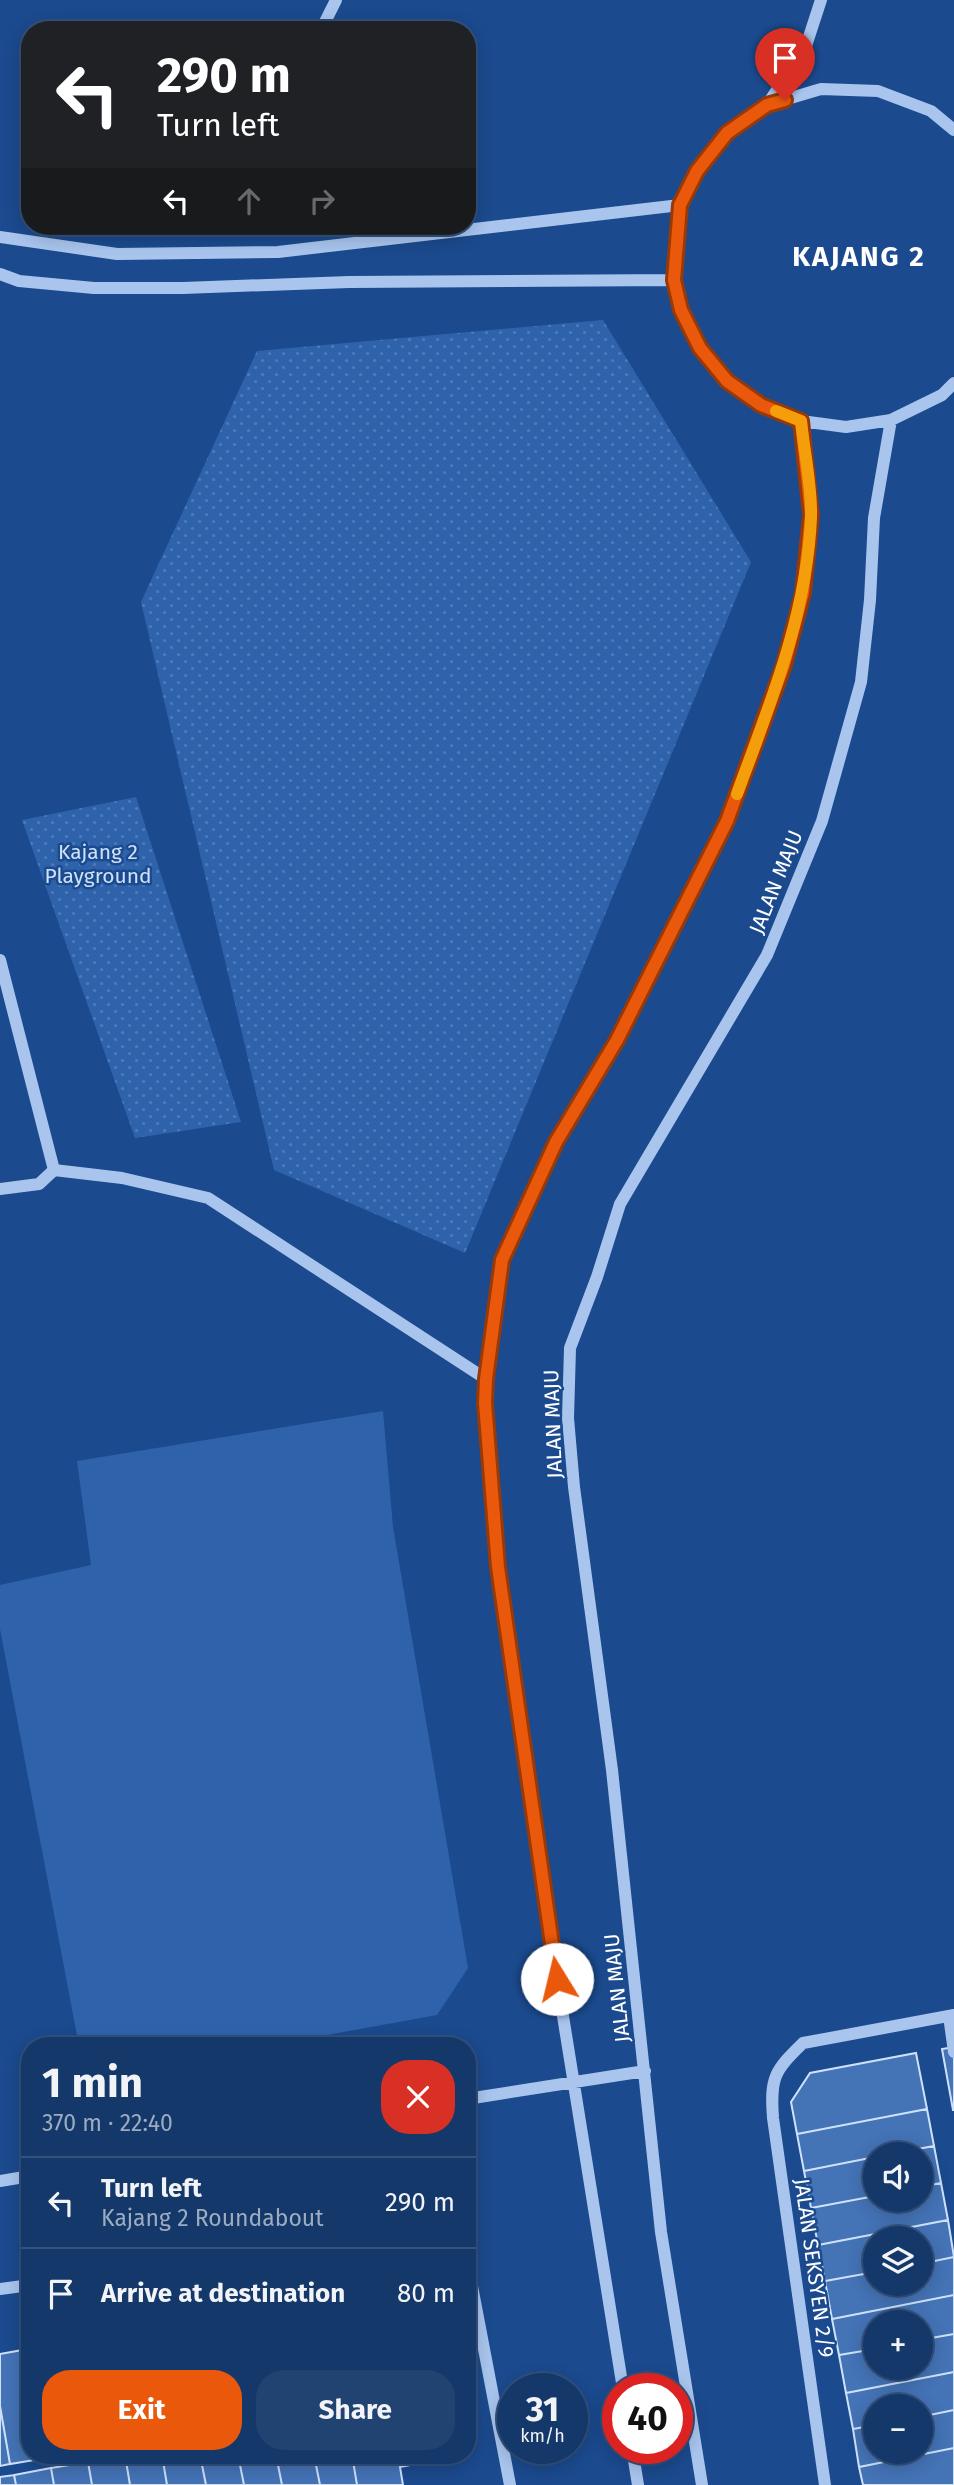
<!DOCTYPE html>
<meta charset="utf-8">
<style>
:root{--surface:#14386a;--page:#214372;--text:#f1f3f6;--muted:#9dacc1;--line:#33527e;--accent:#ea580c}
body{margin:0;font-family:"Fira Sans",sans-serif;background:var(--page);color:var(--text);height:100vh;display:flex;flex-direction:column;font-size:26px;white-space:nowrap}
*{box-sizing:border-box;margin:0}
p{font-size:23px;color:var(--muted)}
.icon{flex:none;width:38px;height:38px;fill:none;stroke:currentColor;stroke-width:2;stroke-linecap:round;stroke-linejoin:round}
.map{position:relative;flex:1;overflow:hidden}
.side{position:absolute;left:21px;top:2037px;width:455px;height:427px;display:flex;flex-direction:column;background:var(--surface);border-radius:28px;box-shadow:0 4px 18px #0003,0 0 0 2px var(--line)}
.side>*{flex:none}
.hud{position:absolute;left:21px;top:21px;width:455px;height:214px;border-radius:28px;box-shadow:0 4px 18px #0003,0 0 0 2px var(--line);background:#202124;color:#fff;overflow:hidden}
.buttons{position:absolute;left:863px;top:2142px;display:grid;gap:14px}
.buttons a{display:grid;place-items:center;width:70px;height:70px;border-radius:50%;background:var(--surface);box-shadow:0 4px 18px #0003,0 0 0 2px var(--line);font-size:35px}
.speed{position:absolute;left:497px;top:2373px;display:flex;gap:14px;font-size:35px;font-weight:700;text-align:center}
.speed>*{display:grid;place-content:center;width:91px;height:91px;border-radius:50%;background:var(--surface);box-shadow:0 4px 18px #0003,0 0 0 2px var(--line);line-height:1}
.speed small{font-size:18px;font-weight:400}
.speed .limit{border:10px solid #d22;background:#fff;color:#111}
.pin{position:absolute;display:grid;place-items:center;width:60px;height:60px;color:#fff;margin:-72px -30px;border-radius:50% 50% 50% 0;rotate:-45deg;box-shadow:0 0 7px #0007}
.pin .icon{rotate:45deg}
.me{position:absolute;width:77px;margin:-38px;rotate:351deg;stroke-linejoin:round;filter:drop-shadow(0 0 5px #0008)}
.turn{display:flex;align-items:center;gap:24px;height:147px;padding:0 21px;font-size:32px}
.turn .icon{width:91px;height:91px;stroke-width:2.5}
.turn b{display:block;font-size:49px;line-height:60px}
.lanes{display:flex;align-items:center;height:66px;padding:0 21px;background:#0003;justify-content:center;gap:35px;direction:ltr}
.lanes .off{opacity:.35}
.round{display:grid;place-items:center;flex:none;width:74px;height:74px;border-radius:28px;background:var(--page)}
.overview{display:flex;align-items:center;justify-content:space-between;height:119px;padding:0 21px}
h1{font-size:42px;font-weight:700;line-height:52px}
.action{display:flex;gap:14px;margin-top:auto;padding:14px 21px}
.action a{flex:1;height:80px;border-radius:28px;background:var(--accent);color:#fff;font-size:28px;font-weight:700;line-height:80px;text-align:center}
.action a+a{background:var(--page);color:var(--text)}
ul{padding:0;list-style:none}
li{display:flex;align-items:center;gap:21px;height:91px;padding:0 21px;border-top:2px solid var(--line)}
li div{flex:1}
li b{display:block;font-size:26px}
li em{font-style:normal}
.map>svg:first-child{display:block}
.grass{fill:url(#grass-dots)}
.garden{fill:#2e63ac}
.building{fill:#4473b6;stroke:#cee1fa;stroke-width:2}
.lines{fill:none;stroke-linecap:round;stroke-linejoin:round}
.minor{stroke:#a9c5ee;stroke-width:12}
.route-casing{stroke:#983908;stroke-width:18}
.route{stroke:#ea580c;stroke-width:12}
.slow{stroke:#f59e0b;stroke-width:12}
.labels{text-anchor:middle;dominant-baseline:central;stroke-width:5;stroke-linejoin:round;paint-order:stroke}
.park-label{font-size:21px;fill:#cee1fa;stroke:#1b4a8e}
.street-label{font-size:21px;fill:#fff;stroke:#1b4a8e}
.district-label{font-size:28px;font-weight:bold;letter-spacing:2px;fill:#fff;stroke:#1b4a8e}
</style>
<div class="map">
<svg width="954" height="2485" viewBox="0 0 954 2485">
<defs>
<pattern id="grass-dots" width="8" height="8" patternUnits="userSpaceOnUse" patternTransform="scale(1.75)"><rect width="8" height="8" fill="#2e63ac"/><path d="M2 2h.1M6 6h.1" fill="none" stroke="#4d7ab8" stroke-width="1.8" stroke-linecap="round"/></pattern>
</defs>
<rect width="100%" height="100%" fill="#1b4a8e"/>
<path class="grass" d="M 603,320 L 751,562 L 465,1253 L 274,1170 L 141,602 L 257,351 Z
M 136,797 L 241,1122 L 135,1138 L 22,820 Z"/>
<path class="garden" d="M 383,1411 L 393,1527 L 468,1968 L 437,2015 L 267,2046 L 79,2046 L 0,1629 L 0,1585 L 91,1565 L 77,1461 Z"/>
<path class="building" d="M 954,2047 L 954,2110 L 953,2110 L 942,2049 Z
M 916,2053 L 927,2109 L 797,2134 L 791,2102 L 810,2073 Z
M 927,2109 L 934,2146 L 891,2154 L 875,2154 L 875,2157 L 804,2171 L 797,2134 Z
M 934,2146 L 941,2183 L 920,2187 L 920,2154 L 891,2154 Z
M 875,2157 L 875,2196 L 811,2208 L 804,2171 Z
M 941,2183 L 948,2220 L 818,2245 L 811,2208 L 875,2196 L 875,2200 L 920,2200 L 920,2187 Z
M 948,2220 L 954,2257 L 920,2264 L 920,2238 L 875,2238 L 875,2272 L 825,2281 L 818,2245 Z
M 954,2257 L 954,2295 L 832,2319 L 825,2281 L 875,2272 L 875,2284 L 920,2284 L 920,2264 Z
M 954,2295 L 954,2334 L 920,2340 L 920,2322 L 875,2322 L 875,2349 L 839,2355 L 832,2319 Z
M 954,2334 L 954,2372 L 846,2393 L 839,2355 L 875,2349 L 875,2368 L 920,2368 L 920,2340 Z
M 28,2349 L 30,2455 L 47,2455 L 47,2458 L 10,2464 L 0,2406 L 0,2354 Z
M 954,2372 L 954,2410 L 920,2417 L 920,2406 L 875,2406 L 875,2425 L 853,2429 L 846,2393 Z
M 0,2406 L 10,2464 L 0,2466 Z
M 954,2410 L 954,2448 L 859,2467 L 853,2429 L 875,2425 L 875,2452 L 920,2452 L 920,2417 Z
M 954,2448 L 954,2485 L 863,2485 L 859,2467 Z
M 125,2455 L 162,2455 L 167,2485 L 130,2485 Z
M 125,2455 L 130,2485 L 92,2485 L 88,2462 Z
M 162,2455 L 200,2455 L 206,2485 L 167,2485 Z
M 200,2455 L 238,2455 L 244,2485 L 206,2485 Z
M 238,2455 L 276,2455 L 282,2485 L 244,2485 Z
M 276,2455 L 314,2455 L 320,2485 L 282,2485 Z
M 314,2455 L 352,2455 L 357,2485 L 320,2485 Z
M 352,2455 L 425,2455 L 426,2462 L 400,2467 L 403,2485 L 357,2485 Z
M 88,2462 L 92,2485 L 54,2485 L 51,2468 Z
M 51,2468 L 54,2485 L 16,2485 L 14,2475 Z
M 14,2475 L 16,2485 L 0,2485 L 0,2477 Z"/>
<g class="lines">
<path class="minor" d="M 321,30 L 336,0
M 767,105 L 806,46 L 821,0
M 954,130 L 931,111 L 878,91 L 821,89 L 767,105 L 727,133 L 697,171 L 680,205 L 674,280 L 681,310 L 700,348 L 727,381 L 761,406 L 801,421 L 846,427 L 891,420 L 942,395 L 954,383
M 373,226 L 407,235
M 0,237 L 117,254 L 278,252 L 680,205
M 0,274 L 19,281 L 94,288 L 183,288 L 349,282 L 674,280
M 0,960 L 54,1170
M 0,1189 L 39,1184 L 54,1170 L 122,1178 L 208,1198 L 486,1379
M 949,2016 L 954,2052
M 467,2099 L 645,2071
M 0,2181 L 30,2176
M 467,2260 L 510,2485
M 0,2289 L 30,2285
M 623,2389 L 549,1929 L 518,1697 L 498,1567 L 485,1403 L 486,1379 L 502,1260 L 556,1142 L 617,1040 L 727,821 L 784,665 L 803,592 L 811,515 L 801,421
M 632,2448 L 638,2485
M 702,2485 L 661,2232 L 612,1770 L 574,1487 L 568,1418 L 570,1348 L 597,1277 L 620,1204 L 767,955 L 822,821 L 861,682 L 870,600 L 874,518 L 891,420
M 825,2485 L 773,2118 C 770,2078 774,2071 803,2043 L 954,2015"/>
</g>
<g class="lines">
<defs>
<path id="route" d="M 557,1979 L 498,1567 L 485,1403 L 486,1379 L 502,1260 L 556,1142 L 617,1040 L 727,821 L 784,665 L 803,593 L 811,515 L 801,421 L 761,405 L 727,381 L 700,348 L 681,310 L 674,280 L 680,205 L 697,171 L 727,133 L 767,105 L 785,100"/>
</defs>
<use href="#route" class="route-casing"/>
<use href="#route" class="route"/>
<path class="slow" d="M 737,794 C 770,704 807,615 811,517 C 812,487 804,451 801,421 L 776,411"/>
</g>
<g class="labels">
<g class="park-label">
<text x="98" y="852">Kajang 2<tspan x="98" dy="24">Playground</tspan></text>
</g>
<g class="street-label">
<text transform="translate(776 882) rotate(-68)">JALAN MAJU</text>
<text transform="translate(553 1424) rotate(-92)">JALAN MAJU</text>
<text transform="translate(617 1988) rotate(-96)">JALAN MAJU</text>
<text transform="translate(814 2268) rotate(82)">JALAN SEKSYEN 2/9</text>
</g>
<g class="district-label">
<text x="859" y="256">KAJANG 2</text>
</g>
</g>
</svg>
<div class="buttons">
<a><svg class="icon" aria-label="sound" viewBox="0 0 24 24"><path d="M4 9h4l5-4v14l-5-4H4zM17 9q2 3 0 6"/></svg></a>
<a><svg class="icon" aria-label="layers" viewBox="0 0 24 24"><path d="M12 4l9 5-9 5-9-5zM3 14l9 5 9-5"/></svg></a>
<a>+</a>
<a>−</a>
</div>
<div class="speed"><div>31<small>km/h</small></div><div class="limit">40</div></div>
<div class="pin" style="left:785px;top:100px;background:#d93025"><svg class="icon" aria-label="arrive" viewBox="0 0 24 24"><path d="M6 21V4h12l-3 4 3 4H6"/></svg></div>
<svg class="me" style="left:557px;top:1979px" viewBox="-20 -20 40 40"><circle r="19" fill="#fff"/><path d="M0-13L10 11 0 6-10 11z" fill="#ea580c"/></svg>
<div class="hud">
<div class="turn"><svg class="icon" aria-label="left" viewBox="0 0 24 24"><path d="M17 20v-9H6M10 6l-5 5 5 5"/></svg><div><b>290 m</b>Turn left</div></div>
<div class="lanes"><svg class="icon" aria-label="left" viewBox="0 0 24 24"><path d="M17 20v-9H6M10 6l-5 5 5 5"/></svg><svg class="icon off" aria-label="ahead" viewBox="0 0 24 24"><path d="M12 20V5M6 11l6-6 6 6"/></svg><svg class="icon off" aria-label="right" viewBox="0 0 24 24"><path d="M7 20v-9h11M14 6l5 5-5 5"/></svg></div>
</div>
<section class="side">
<div class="overview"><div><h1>1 min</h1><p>370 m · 22:40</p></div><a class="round" style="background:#d93025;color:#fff"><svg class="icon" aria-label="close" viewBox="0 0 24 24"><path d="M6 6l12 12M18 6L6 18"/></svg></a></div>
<ul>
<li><svg class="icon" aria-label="left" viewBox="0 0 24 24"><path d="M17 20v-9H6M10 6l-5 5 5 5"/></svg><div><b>Turn left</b><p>Kajang 2 Roundabout</p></div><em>290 m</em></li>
<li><svg class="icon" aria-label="arrive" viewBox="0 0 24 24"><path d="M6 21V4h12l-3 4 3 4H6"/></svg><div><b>Arrive at destination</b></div><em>80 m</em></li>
</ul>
<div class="action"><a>Exit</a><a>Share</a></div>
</section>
</div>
